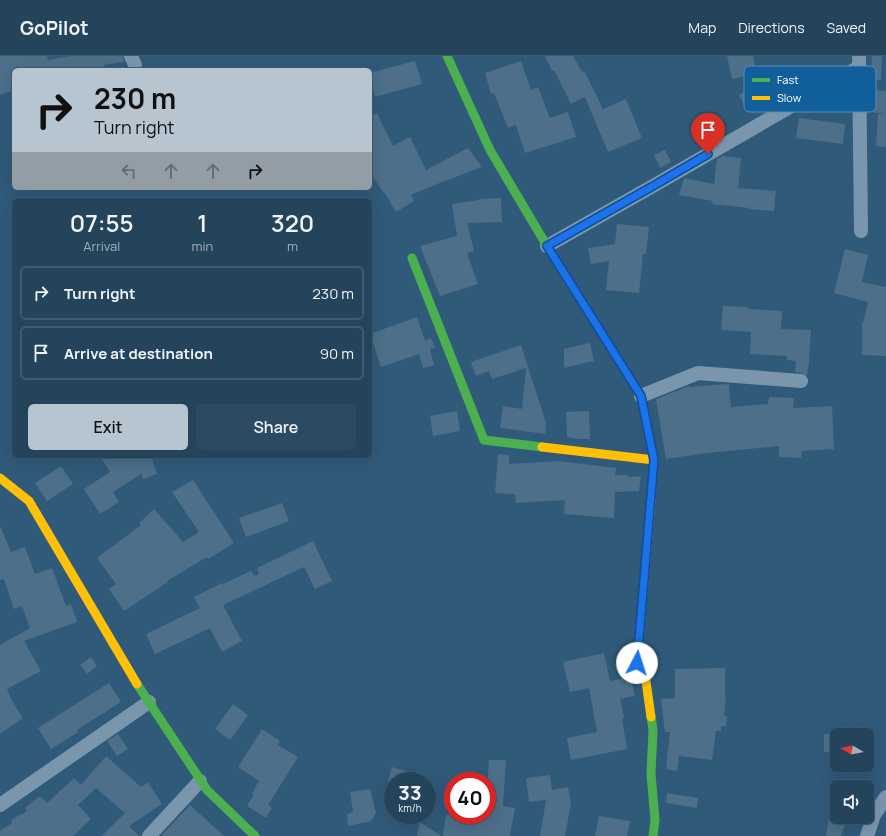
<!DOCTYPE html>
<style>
:root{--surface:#24445c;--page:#2c4b62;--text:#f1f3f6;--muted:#a3b0bb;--line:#415c72;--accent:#b7c5d0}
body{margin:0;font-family:Manrope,sans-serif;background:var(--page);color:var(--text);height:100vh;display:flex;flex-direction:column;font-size:15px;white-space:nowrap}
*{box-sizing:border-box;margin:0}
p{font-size:13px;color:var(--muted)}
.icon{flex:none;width:22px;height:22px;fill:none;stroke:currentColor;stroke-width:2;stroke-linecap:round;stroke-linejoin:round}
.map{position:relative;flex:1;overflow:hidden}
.drawer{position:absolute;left:12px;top:142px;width:360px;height:260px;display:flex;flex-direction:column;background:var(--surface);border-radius:6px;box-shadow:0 4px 16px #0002,0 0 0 1px var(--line)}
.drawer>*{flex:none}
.hud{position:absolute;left:12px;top:12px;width:360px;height:122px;border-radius:6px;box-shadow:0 4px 16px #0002,0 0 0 1px var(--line);background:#b7c5d0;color:#111;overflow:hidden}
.needle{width:26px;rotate:280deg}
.fabs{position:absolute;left:830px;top:672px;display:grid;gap:8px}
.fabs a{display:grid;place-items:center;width:44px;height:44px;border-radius:6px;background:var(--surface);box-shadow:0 4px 16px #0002,0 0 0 1px var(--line);font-size:20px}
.speed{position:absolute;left:384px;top:716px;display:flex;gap:8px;font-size:20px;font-weight:700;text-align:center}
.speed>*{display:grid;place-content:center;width:52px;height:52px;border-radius:50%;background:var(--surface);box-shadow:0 4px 16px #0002,0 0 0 1px var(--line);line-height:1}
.speed small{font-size:10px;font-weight:400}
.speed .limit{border:6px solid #d22;background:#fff;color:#111}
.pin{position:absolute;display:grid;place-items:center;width:34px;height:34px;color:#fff;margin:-41px -17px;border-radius:50% 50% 50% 0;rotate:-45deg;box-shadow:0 0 4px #0007}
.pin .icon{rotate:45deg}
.me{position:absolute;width:44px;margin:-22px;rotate:5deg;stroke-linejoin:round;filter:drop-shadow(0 0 3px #0008)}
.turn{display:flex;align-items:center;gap:14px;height:84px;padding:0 16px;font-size:18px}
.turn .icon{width:52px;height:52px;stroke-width:2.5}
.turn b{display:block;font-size:28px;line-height:34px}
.lanes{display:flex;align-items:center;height:38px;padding:0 16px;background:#0003;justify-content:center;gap:20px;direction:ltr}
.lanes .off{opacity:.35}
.eta{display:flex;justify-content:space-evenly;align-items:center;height:68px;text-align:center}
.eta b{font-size:24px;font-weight:600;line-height:28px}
.primary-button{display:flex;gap:8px;margin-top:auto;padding:8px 16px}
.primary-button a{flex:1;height:46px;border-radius:6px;background:var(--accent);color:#111;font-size:16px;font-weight:600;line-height:46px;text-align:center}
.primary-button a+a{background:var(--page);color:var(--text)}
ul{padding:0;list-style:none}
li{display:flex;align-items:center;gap:12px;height:54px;margin:0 8px 6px;padding:0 8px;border:2px solid var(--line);border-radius:6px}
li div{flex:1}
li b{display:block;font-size:15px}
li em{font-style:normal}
header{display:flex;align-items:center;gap:24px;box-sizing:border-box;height:56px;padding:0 20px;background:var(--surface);border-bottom:1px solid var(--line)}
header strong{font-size:19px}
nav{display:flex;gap:22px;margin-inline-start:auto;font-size:14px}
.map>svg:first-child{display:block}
.building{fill:#4d6f89}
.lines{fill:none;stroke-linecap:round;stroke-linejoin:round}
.street{stroke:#7a96ad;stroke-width:14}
.fast{stroke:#4caf50;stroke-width:9}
.slow{stroke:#ffc107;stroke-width:9}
.route-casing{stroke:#114b97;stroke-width:10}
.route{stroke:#1a73e8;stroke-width:7}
.key{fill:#105e9a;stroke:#588eb8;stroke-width:1}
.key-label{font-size:11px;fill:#fff}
</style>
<header>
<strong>GoPilot</strong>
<nav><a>Map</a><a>Directions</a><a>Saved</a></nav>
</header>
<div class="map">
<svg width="886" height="780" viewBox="0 0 886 780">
<rect width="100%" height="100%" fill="#305a7a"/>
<path class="building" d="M 0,0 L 47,0 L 48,4 L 72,0 L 123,0 L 124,6 L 104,9 L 105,14 L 14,14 L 14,34 L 0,39 Z
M 545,0 L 573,0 L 582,16 L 584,15 L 603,53 L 626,43 L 642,82 L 608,96 L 585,41 L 571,48 L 554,14 L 552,15 Z
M 727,0 L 753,0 L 757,18 L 732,23 Z
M 872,0 L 882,0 L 881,24 L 871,23 Z
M 415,5 L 422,28 L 375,41 L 370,23 L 370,17 Z
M 521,5 L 531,34 L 538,31 L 550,62 L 568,56 L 576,81 L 525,97 L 516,69 L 508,72 L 494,37 L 491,38 L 485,17 Z
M 781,18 L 790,36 L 748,57 L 739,39 Z
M 873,34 L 886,35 L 886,58 L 872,56 Z
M 377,57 L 393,90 L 410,81 L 426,114 L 468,92 L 482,111 L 432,130 L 411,139 L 414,145 L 396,156 L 384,136 L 383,136 L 370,116 L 370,61 Z
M 878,58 L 886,58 L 886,91 L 876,90 Z
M 799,62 L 845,68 L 843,88 L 796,82 Z
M 665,94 L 671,106 L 660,112 L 654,99 Z
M 723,100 L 741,102 L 738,132 L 776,135 L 774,155 L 749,153 L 749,152 L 712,148 L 713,145 L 679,139 L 684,122 L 714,128 L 717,103 Z
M 501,142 L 502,166 L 467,167 L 474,195 L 467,197 L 478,228 L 440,240 L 420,190 L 457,180 L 452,148 L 479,144 L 479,143 Z
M 617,168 L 649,171 L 646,198 L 643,198 L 639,237 L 606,234 L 609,205 L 591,208 L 588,192 L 615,188 Z
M 845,193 L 868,199 L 862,226 L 886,231 L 886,300 L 862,299 L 862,267 L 863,267 L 868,246 L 834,237 Z
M 723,250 L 748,251 L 748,253 L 782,255 L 781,273 L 811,274 L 809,305 L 807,320 L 802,317 L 795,316 L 796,305 L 787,304 L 787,300 L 750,298 L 751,276 L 721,274 Z
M 417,261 L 425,285 L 431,282 L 435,292 L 430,293 L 434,309 L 423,312 L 419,298 L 381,311 L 370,278 Z
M 590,287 L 594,305 L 564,312 L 564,293 Z
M 521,289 L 546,367 L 545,378 L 500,372 L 503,350 L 522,353 L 526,312 L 492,323 L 489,315 L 476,320 L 471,306 Z
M 727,328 L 729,328 L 731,351 L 768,348 L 769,341 L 794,342 L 793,352 L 832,350 L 834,393 L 802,395 L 801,402 L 779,401 L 779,390 L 707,397 L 666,403 L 656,343 L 689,330 L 689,331 Z
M 457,355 L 460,375 L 433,380 L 430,360 Z
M 589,355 L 590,383 L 579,383 L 567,381 L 566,356 Z
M 498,398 L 509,399 L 509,408 L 559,405 L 616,412 L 615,419 L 628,419 L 628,421 L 641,420 L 639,435 L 615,436 L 614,462 L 564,458 L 565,444 L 516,447 L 515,438 L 495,437 Z
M 100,400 L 128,400 L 130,403 L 139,400 L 151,400 L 157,418 L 143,423 L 141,418 L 113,436 L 119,446 L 100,458 L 84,433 L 110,416 Z
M 61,410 L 73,428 L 47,445 L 35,427 Z
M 193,424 L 234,487 L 208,503 L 207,501 L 167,525 L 168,526 L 124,555 L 109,533 L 116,528 L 97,502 L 141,469 L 139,467 L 154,453 L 183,486 L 199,476 L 172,436 Z
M 282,447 L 289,465 L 246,481 L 239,462 Z
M 0,470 L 11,496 L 25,491 L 35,518 L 52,512 L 66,550 L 71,548 L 77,566 L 24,585 L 41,615 L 7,633 L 12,645 L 23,662 L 0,678 L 0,589 L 30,572 L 22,550 L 14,553 L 4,523 L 0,524 Z
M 313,485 L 332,525 L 315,533 L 304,511 L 223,549 L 242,585 L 222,596 L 210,572 L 155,598 L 146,578 L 200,552 L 194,541 L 222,527 L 223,528 L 251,515 L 254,520 L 259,518 L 257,512 Z
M 604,597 L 610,625 L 631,621 L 635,640 L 620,643 L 624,662 L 622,663 L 627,693 L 571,704 L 567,682 L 597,676 L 589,632 L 570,636 L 563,606 Z
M 91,601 L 97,610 L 87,618 L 80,609 Z
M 725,612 L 725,641 L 726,641 L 724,660 L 727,660 L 726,670 L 721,670 L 721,675 L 716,675 L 712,704 L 679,700 L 677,715 L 666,713 L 670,676 L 665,676 L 661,643 L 675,642 L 675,613 Z
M 109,627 L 121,646 L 77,674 L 78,676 L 51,693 L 38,672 Z
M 233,648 L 248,659 L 230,684 L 215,673 Z
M 262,673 L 280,685 L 278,689 L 298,701 L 268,749 L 272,752 L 266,762 L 247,750 L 254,738 L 252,737 L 259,725 L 238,711 Z
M 118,678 L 128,693 L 117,700 L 107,685 Z
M 824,678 L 837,678 L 837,696 L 824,696 Z
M 106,700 L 141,731 L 148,726 L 162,748 L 129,770 L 139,780 L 102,780 L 125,757 L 96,732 L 78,749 L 91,763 L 73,780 L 0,780 L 0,775 L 12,767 L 11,764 L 27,755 L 25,752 L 40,740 L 47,747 L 74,722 L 81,729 Z
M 489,704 L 506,704 L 503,750 L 515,752 L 510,780 L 443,780 L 446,759 L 489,759 L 493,735 L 487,735 Z
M 392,711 L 406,715 L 405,725 L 388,725 Z
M 550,719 L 552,734 L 568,731 L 571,747 L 565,780 L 540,780 L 546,744 L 529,746 L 526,722 Z
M 370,733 L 376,757 L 371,765 L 348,770 L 347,758 L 353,756 L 350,736 Z
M 667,737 L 698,742 L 697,752 L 666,747 Z
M 190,749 L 224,780 L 161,780 Z
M 599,760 L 630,765 L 627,780 L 595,780 Z
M 829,761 L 848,761 L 841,780 L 826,780 Z
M 420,766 L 441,780 L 417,780 Z"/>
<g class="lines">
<path class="street" d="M 131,0 L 135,9
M 859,0 L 861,175
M 547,190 L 653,130 L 859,11
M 641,340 L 698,317 L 801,325
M 0,749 L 149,646
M 149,780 L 200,725
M 867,780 L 874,759 L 886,741"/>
<path class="fast" d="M 447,0 L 490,94 L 547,190 L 641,340 L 654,404 L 651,444
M 412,202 L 484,384 L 542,391
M 137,628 L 207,734 L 255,780
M 651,661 L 653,674 L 651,718 L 655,764 L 653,780"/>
<path class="slow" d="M 542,391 L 654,404
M 0,422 L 29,445 L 137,628
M 651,444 L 637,607 L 645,618 L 651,661"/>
</g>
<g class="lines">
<defs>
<path id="route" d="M 637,607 L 654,404 L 641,340 L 547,190 L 653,130 L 708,98"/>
</defs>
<use href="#route" class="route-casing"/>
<use href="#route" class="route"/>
</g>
<rect x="744" y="10" width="132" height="46" rx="6" class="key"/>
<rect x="752" y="22" width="18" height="4" fill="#4caf50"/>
<rect x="752" y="40" width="18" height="4" fill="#ffc107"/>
<g class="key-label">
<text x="777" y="28">Fast</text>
<text x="777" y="46">Slow</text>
</g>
</svg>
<div class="fabs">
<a><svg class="needle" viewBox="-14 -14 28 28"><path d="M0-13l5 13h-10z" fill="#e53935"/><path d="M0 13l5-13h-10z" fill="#a3b0bb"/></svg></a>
<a><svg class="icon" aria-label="sound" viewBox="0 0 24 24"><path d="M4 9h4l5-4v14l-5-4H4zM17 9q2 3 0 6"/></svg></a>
</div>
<div class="speed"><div>33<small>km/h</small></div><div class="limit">40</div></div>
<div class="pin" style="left:708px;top:98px;background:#d93025"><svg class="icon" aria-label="arrive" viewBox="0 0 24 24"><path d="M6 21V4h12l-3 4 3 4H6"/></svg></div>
<svg class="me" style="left:637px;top:607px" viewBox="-20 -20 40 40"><circle r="19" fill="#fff"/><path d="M0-13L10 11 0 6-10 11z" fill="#1a73e8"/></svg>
<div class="hud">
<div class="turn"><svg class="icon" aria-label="right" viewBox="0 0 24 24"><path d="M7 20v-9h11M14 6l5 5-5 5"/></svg><div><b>230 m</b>Turn right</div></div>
<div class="lanes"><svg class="icon off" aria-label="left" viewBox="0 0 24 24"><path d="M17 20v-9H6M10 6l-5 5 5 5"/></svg><svg class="icon off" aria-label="ahead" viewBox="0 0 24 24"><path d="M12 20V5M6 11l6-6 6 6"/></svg><svg class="icon off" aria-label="ahead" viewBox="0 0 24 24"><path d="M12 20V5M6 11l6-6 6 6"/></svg><svg class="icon" aria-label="right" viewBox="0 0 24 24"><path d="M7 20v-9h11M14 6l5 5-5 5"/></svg></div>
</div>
<section class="drawer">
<div class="eta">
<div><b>07:55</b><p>Arrival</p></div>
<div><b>1</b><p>min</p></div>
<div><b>320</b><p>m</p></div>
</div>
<ul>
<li><svg class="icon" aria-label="right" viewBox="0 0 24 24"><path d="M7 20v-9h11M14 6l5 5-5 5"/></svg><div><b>Turn right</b></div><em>230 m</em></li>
<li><svg class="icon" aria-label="arrive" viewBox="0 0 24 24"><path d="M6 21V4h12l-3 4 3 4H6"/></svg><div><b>Arrive at destination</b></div><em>90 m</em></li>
</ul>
<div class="primary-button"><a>Exit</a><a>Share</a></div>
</section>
</div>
